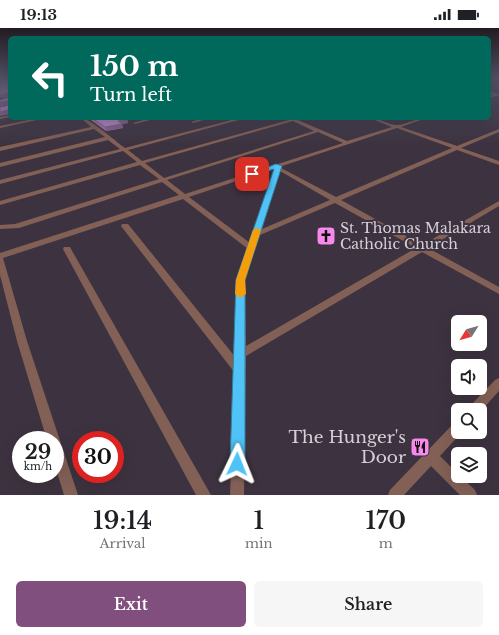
<!DOCTYPE html>
<style>
:root{--surface:#fff;--page:#f6f6f6;--text:#202124;--muted:#757577;--accent:#814f7e}
body{margin:0;font-family:"Libre Baskerville",serif;background:var(--page);color:var(--text);height:100vh;display:flex;flex-direction:column;font-size:15px;white-space:nowrap}
*{box-sizing:border-box;margin:0}
p{font-size:13px;color:var(--muted)}
.icon{flex:none;width:22px;height:22px;fill:none;stroke:currentColor;stroke-width:2;stroke-linecap:round;stroke-linejoin:round}
.map{position:relative;height:467px;overflow:hidden}
.drawer{display:flex;flex-direction:column;background:var(--surface);flex:1}
.drawer>*{flex:none}
.hud{position:absolute;left:8px;top:8px;width:483px;height:84px;border-radius:6px;box-shadow:0 4px 16px #0002;background:#00695c;color:#fff;overflow:hidden}
.needle{width:26px;rotate:233deg}
.tools{position:absolute;left:451px;top:287px;display:grid;gap:8px}
.tools a{display:grid;place-items:center;width:36px;height:36px;border-radius:6px;background:var(--surface);box-shadow:0 4px 16px #0002;font-size:20px}
.speed{position:absolute;left:12px;top:403px;display:flex;gap:8px;font-size:20px;font-weight:700;text-align:center}
.speed>*{display:grid;place-content:center;width:52px;height:52px;border-radius:50%;background:var(--surface);box-shadow:0 4px 16px #0002;line-height:1}
.speed small{font-size:10px;font-weight:400}
.speed .limit{border:6px solid #d22;background:#fff;color:#111}
.pin{position:absolute;display:grid;place-items:center;width:34px;height:34px;color:#fff;margin:-17px;border-radius:8px;box-shadow:0 2px 6px #0006}
.me{position:absolute;width:44px;margin:-22px;rotate:2deg;stroke-linejoin:round;filter:drop-shadow(0 0 3px #0008)}
.turn{display:flex;align-items:center;gap:14px;height:84px;padding:0 16px;font-size:18px}
.turn .icon{width:52px;height:52px;stroke-width:2.5}
.turn b{display:block;font-size:28px;line-height:34px}
.eta{display:flex;justify-content:space-evenly;align-items:center;height:68px;text-align:center}
.eta b{font-size:24px;font-weight:600;line-height:28px}
.primary-button{display:flex;gap:8px;margin-top:auto;padding:8px 16px}
.primary-button a{flex:1;height:46px;border-radius:6px;background:var(--accent);color:#fff;font-size:16px;font-weight:600;line-height:46px;text-align:center}
.primary-button a+a{background:var(--page);color:var(--text)}
.status{display:flex;justify-content:space-between;align-items:center;height:28px;padding:0 20px;background:var(--surface);direction:ltr}
.status svg{height:11px;fill:currentColor}
.map>svg:first-child{display:block}
.lines{fill:none;stroke-linecap:round;stroke-linejoin:round}
.minor{fill:#836056;fill-rule:evenodd}
.wall{fill:#a77ab3}
.shaded-wall{fill:#886392}
.building{fill:#c28ed0;stroke:#886392}
.route{fill:#4fc3f7;stroke:#337fa1}
.slow{fill:#f59e0b}
.labels{text-anchor:middle;dominant-baseline:central;stroke-width:4;stroke-linejoin:round;paint-order:stroke}
.poi-label{font-size:14px;fill:#d5cfd7;stroke:#3d3340;text-anchor:start}
.near-poi-label{font-size:17px;fill:#d5cfd7;stroke:#3d3340;text-anchor:end}
</style>
<div class="status"><b>19:13</b><svg viewBox="0 0 49 12"><path d="M0 12V9h3v3zM5 12V6h3v6zM10 12V3h3v9zM15 12V0h3v12zM26 1h20v11H26zM47 4h2v5h-2z"/></svg></div>
<div class="map">
<svg width="499" height="467" viewBox="0 0 499 467">
<rect width="100%" height="100%" fill="#3d3340"/>
<g class="lines">
<path class="minor" d="M 489,63 L 498,66 L 499,67 L 489,70 L 489,68 L 493,67 L 489,65 Z
M 10,87 L 10,89 L 0,91 L 0,89 Z
M 38,90 L 46,90 L 0,100 L 0,98 Z
M 81,90 C 90,90 115,113 125,120 L 239,90 L 246,90 L 128,122 L 142,133 L 289,92 L 287,90 L 293,90 L 347,113 L 392,99 L 370,90 C 379,90 390,98 398,97 C 408,96 416,90 426,90 L 401,99 L 457,118 L 499,101 L 499,104 L 461,120 L 499,133 L 499,137 L 457,122 L 341,172 L 422,217 L 499,173 L 499,178 L 428,220 L 499,259 L 499,266 L 422,224 L 246,328 L 244,467 L 230,467 L 235,345 L 121,198 L 122,196 L 128,196 L 236,330 L 237,252 L 248,221 L 183,171 L 3,230 L 27,313 L 78,467 L 64,467 L 55,438 L 55,412 L 47,412 L 17,313 L 0,247 L 0,225 L 179,167 L 162,154 L 19,200 L 0,201 L 0,197 L 15,196 L 159,151 L 140,137 L 0,177 L 0,173 L 137,134 L 123,123 L 0,156 L 0,152 L 120,121 L 108,112 L 0,139 L 0,135 L 105,109 L 94,101 L 0,123 L 0,119 L 91,99 ZM 293,93 L 314,103 L 164,150 L 145,135 ZM 397,100 L 452,120 L 336,169 L 281,140 L 282,138 ZM 318,104 L 343,115 L 185,166 L 167,152 ZM 275,140 L 250,215 L 189,169 ZM 280,143 L 330,172 L 262,201 ZM 335,175 L 416,220 L 246,318 L 245,252 L 260,207 Z
M 150,90 L 158,90 L 135,96 L 133,95 Z
M 203,90 L 210,90 L 193,95 L 191,94 Z
M 64,219 L 70,219 L 71,221 L 211,467 L 196,467 L 63,221 Z
M 499,350 L 499,363 L 480,384 L 480,382 L 468,382 L 470,378 L 495,352 Z
M 458,393 L 458,404 L 462,404 L 440,428 L 458,446 L 458,448 L 460,448 L 475,462 L 477,467 L 460,467 L 431,438 L 404,467 L 388,467 L 390,462 L 454,395 Z"/>
</g>
<path class="wall" d="M 88,90 L 126,90 L 127,91 L 128,95 L 122,96 L 123,100 L 106,103 Z"/>
<path class="shaded-wall" d="M 8,65 L 10,69 L 0,70 L 0,67 Z
M 8,73 L 10,77 L 0,78 L 0,74 Z
M 8,82 L 10,86 L 0,88 L 0,84 Z
M 127,91 L 128,95 L 122,96 L 123,100 L 106,103 L 105,99 L 118,93 Z"/>
<path class="building" d="M 7,50 L 10,50 L 10,83 L 8,82 L 0,84 L 0,79 L 10,77 L 8,73 L 0,74 L 0,72 L 10,69 L 8,65 L 0,67 L 0,52 Z
M 92,90 L 126,90 L 127,91 L 118,93 L 122,96 L 105,99 Z"/>
<linearGradient id="sky" x2="0" y2="1"><stop stop-color="#221c23"/><stop offset="0.43" stop-color="#515064"/><stop offset="1" stop-color="#515064" stop-opacity="0"/></linearGradient>
<rect width="499" height="116" fill="url(#sky)"/>
<path class="route" d="M 276,136 L 282,138 L 245,252 L 245,436 L 243,441 L 237,444 L 232,441 L 230,436 L 236,252 L 274,141 L 252,148 L 249,146 Z"/>
<path class="slow" d="M 257,200 L 261,202 L 245,252 L 246,266 L 240,270 L 235,266 L 236,252 L 253,202 Z"/>
<defs>
<symbol id="church-square" viewBox="-11 -11 22 22"><rect x="-9" y="-9" width="18" height="18" rx="4" fill="#f788ec" stroke="#3d3340"/><path d="M-1.2-6h2.4v3.5h3.3v2.4h-3.3V6h-2.4V-.1h-3.3v-2.4h3.3Z" fill="#111"/></symbol>
<symbol id="restaurant-square" viewBox="-11 -11 22 22"><rect x="-9" y="-9" width="18" height="18" rx="4" fill="#f788ec" stroke="#3d3340"/><path d="M-5-6h1v4h1v-4h1v4h1v-4h1v5L-1.5 .5V6h-2V.5L-5-1ZM5-6V6H3V1.5H1.5Q1.5-4 5-6Z" fill="#111"/></symbol>
</defs>
<g fill-rule="evenodd">
<use href="#church-square" x="315" y="197" width="22" height="22"/>
<use href="#restaurant-square" x="409" y="408" width="22" height="22"/>
</g>
<g class="labels">
<g class="poi-label">
<text x="340" y="200">St. Thomas Malakara<tspan x="340" dy="16">Catholic Church</tspan></text>
</g>
<g class="near-poi-label">
<text x="406" y="409">The Hunger's<tspan x="406" dy="20">Door</tspan></text>
</g>
</g>
</svg>
<div class="tools">
<a><svg class="needle" viewBox="-14 -14 28 28"><path d="M0-13l5 13h-10z" fill="#e53935"/><path d="M0 13l5-13h-10z" fill="#757577"/></svg></a>
<a><svg class="icon" aria-label="sound" viewBox="0 0 24 24"><path d="M4 9h4l5-4v14l-5-4H4zM17 9q2 3 0 6"/></svg></a>
<a><svg class="icon" aria-label="search" viewBox="0 0 24 24"><circle cx="10" cy="10" r="6"/><path d="M15 15l6 6"/></svg></a>
<a><svg class="icon" aria-label="layers" viewBox="0 0 24 24"><path d="M12 4l9 5-9 5-9-5zM3 14l9 5 9-5"/></svg></a>
</div>
<div class="speed"><div>29<small>km/h</small></div><div class="limit">30</div></div>
<div class="pin" style="left:252px;top:146px;background:#d93025"><svg class="icon" aria-label="arrive" viewBox="0 0 24 24"><path d="M6 21V4h12l-3 4 3 4H6"/></svg></div>
<svg class="me" style="left:237px;top:436px" viewBox="-20 -20 40 40"><path d="M0-17L14 15 0 8-14 15z" fill="#4fc3f7" stroke="#fff" stroke-width="4"/></svg>
<div class="hud">
<div class="turn"><svg class="icon" aria-label="left" viewBox="0 0 24 24"><path d="M17 20v-9H6M10 6l-5 5 5 5"/></svg><div><b>150 m</b>Turn left</div></div>
</div>
</div>
<section class="drawer">
<div class="eta">
<div><b>19:14</b><p>Arrival</p></div>
<div><b>1</b><p>min</p></div>
<div><b>170</b><p>m</p></div>
</div>
<div class="primary-button"><a>Exit</a><a>Share</a></div>
</section>
